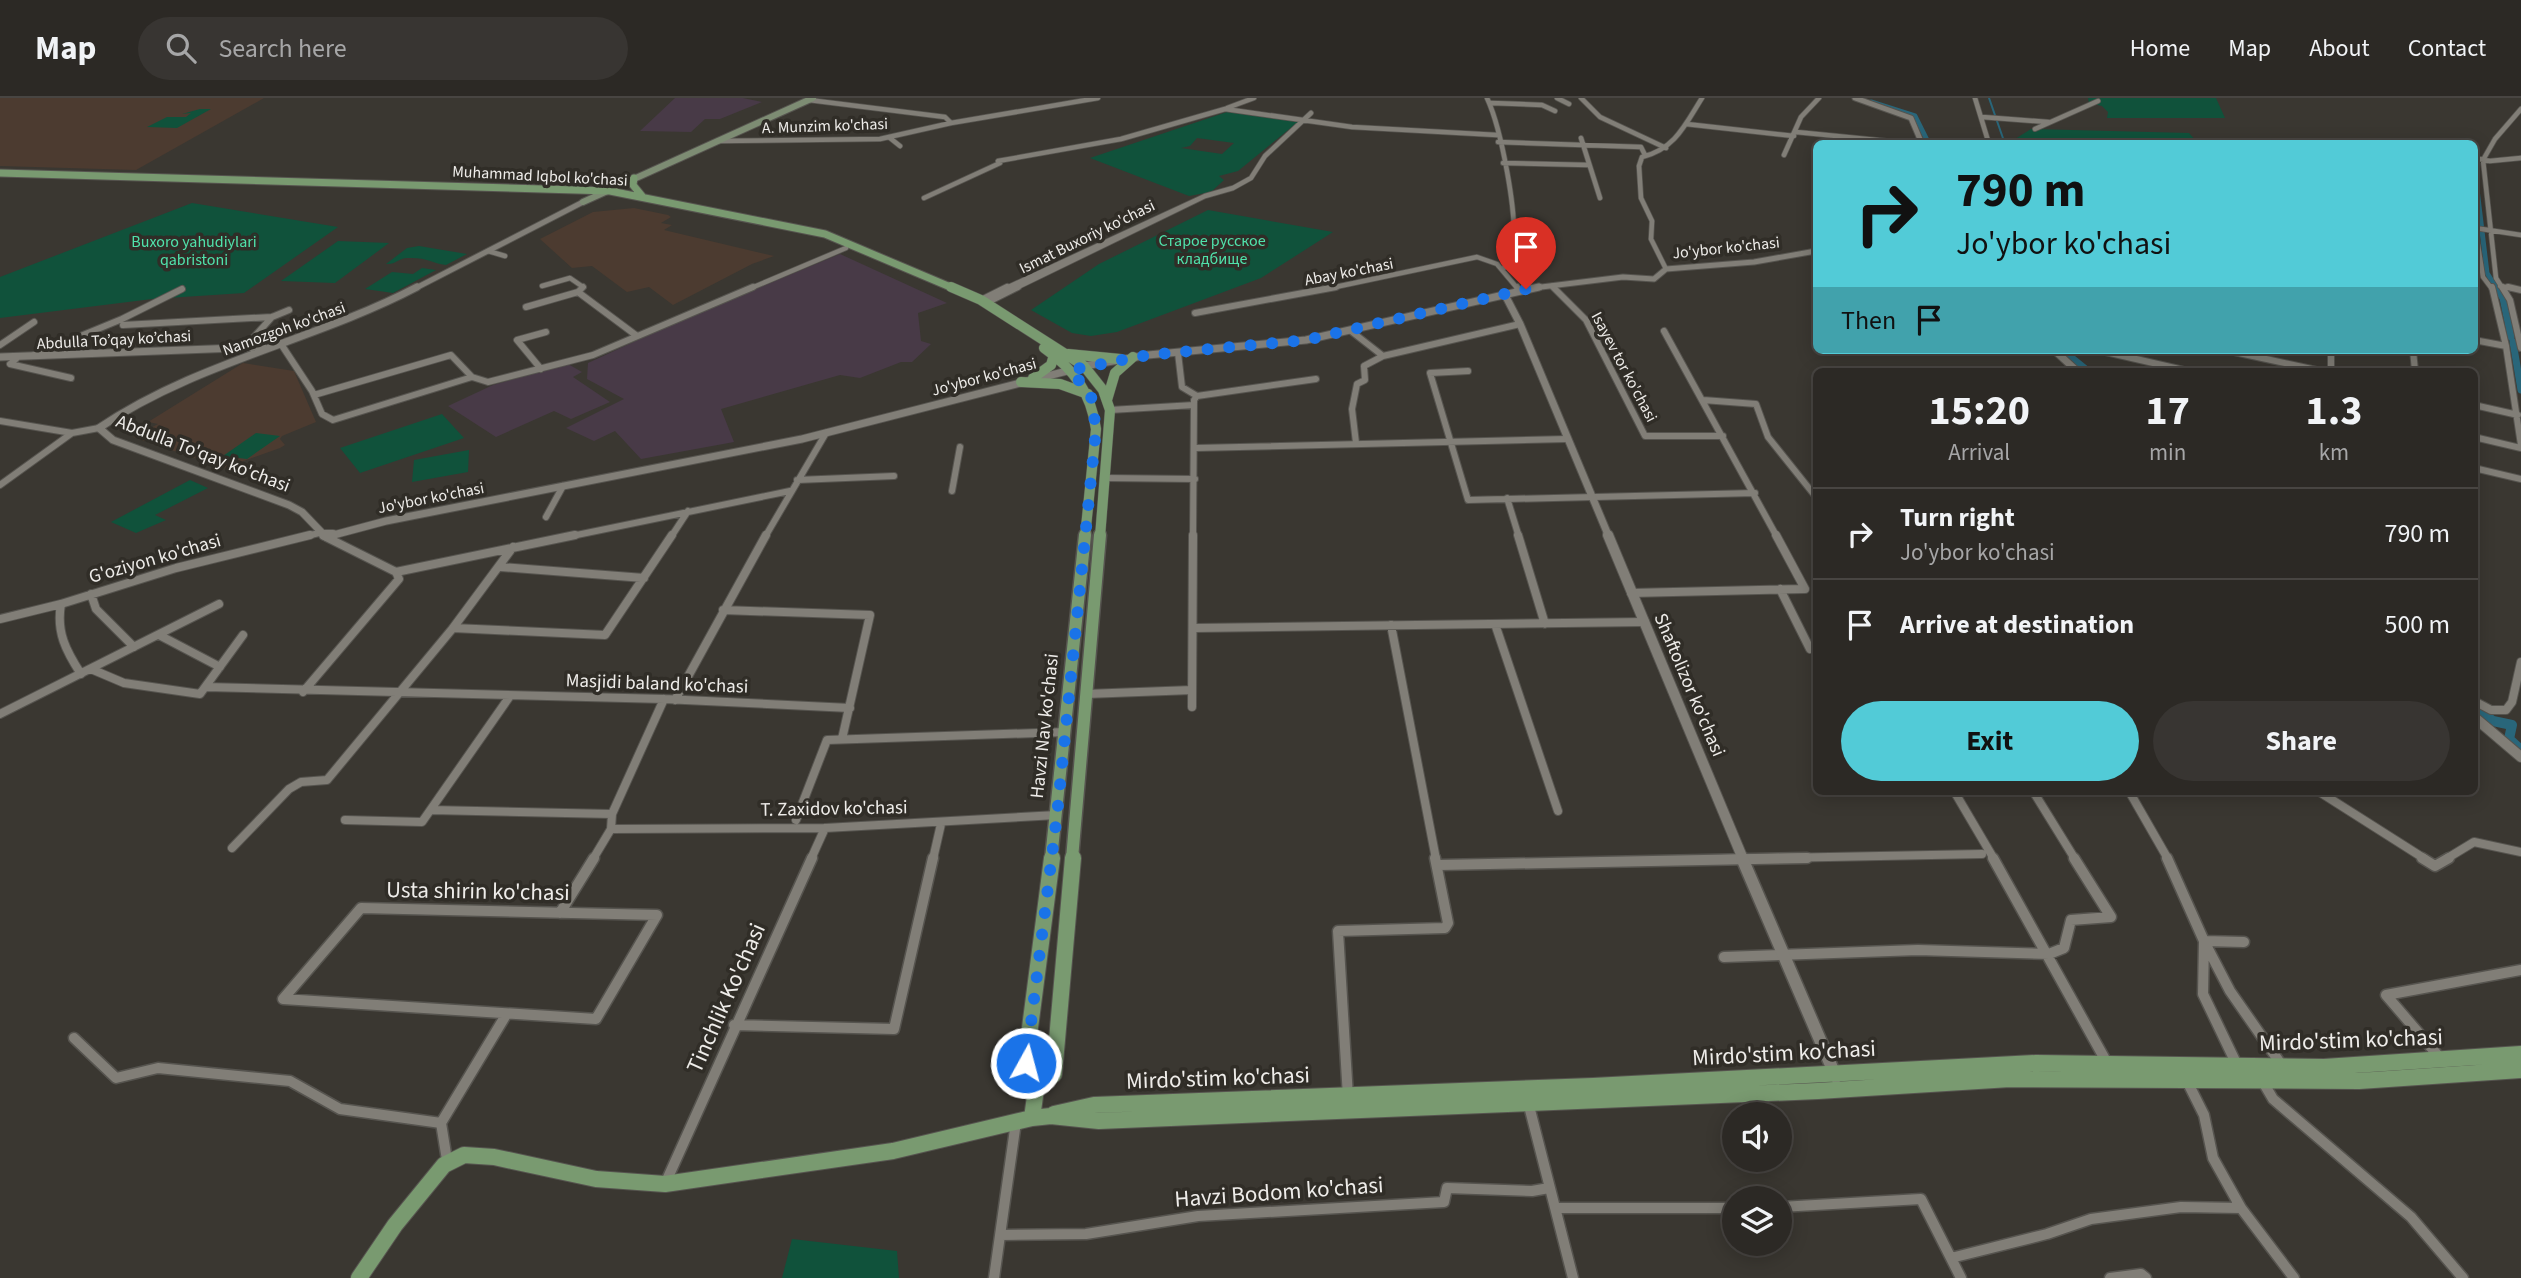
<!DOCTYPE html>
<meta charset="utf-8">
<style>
:root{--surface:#2c2925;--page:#383532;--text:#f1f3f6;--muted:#a6a6a7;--line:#484542;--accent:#52cbd7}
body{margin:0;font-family:"Source Sans 3",sans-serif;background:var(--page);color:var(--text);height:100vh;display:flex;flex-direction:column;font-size:26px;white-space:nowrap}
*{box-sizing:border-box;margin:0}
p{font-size:23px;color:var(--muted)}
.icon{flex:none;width:38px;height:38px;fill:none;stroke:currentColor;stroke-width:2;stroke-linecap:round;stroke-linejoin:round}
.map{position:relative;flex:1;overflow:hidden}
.sheet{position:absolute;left:1813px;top:270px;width:665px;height:427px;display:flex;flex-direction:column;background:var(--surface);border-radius:10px;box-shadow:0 4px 18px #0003,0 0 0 2px var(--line)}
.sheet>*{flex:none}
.banner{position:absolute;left:1813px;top:42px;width:665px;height:214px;border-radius:10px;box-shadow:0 4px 18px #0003,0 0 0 2px var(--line);background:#52cbd7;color:#111;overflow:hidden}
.fabs{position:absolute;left:1722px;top:1004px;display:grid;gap:14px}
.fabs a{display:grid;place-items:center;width:70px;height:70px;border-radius:50%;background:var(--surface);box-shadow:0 4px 18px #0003,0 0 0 2px var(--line);font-size:35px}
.pin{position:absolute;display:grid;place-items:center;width:60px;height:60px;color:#fff;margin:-72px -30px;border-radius:50% 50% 50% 0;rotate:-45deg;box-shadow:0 0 7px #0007}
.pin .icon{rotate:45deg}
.me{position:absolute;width:77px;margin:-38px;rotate:7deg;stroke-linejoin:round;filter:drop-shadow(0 0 5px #0008)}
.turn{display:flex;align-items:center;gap:24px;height:147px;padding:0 28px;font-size:32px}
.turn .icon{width:91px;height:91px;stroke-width:2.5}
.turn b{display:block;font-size:49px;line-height:60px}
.then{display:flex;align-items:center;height:66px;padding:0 28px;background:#0003;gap:14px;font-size:26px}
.eta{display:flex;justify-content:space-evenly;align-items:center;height:119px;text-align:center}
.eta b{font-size:42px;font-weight:700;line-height:49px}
.button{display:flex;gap:14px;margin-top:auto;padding:14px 28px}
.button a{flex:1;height:80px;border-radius:42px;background:var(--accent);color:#111;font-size:28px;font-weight:700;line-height:80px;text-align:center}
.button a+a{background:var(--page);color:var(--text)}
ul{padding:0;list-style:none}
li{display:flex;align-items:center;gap:21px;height:91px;padding:0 28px;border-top:2px solid var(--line)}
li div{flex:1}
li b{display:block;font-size:26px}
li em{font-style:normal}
header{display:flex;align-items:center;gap:42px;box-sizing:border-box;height:98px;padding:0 35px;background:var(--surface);border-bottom:2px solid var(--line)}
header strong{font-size:33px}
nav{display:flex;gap:38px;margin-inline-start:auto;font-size:24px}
.search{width:490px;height:63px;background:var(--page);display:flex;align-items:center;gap:18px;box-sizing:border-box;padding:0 24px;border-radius:38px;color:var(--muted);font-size:26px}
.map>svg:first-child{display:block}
.education{fill:#4c3b30}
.medical{fill:#483a47}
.green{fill:#10523b;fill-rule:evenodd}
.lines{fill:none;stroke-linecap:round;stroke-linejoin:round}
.stream{stroke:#29667a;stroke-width:2}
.canal-far2{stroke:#29667a;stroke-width:5}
.canal-far1{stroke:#29667a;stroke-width:7}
.canal{stroke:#29667a;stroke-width:10}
.minor-far3-casing{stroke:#56544f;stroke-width:6}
.minor-far2-casing{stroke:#56544f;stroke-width:8}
.minor-far1-casing{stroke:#56544f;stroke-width:10}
.minor-casing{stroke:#56544f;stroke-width:13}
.tertiary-far3-casing{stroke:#56544f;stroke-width:7}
.tertiary-far2-casing{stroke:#56544f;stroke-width:9}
.tertiary-far1-casing{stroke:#56544f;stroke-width:12}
.tertiary-casing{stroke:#56544f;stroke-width:15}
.secondary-casing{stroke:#56544f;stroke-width:8}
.primary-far3-casing{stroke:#56544f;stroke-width:9}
.primary-far2-casing{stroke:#56544f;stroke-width:11}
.primary-far1-casing{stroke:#56544f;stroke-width:15}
.primary-casing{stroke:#56544f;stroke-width:18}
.minor-far3{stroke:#817e77;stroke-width:4.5}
.minor-far2{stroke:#817e77;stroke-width:6}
.minor-far1{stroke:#817e77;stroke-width:8}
.minor{stroke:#817e77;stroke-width:10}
.tertiary-far3{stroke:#817e77;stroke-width:5}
.tertiary-far2{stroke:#817e77;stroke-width:7}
.tertiary-far1{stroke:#817e77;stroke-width:10}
.tertiary{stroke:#817e77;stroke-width:12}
.secondary{stroke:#7d8c73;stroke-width:6}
.primary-far3{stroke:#799a70;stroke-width:7}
.primary-far2{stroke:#799a70;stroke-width:10}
.primary-far1{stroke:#799a70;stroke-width:12}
.primary{stroke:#799a70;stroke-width:16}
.route{stroke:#1a73e8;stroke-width:12;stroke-dasharray:0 21.6}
.labels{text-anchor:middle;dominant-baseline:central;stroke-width:7;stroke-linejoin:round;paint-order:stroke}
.far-street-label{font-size:16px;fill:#eeece9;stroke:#302d27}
.far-park-label{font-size:16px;fill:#50e2ab;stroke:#302d27}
.street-label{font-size:19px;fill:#eeece9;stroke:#302d27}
.near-street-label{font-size:23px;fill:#eeece9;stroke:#302d27}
</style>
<header>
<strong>Map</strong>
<div class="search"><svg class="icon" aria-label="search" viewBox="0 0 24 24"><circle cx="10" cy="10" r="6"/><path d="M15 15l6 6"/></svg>Search here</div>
<nav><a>Home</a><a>Map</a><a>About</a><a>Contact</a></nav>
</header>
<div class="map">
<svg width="2521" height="1180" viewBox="0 0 2521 1180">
<rect width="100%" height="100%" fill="#3a3731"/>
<path class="education" d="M 0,0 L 264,0 L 136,72 L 0,68 Z
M 634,110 L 668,117 L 671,119 L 661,125 L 672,127 L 664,132 L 774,158 L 752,166 L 673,207 L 649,189 L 627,194 L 592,168 L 572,170 L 540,141 L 593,114 Z
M 243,265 L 294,273 L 316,324 L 282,338 L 280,341 L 285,347 L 280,350 L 224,370 L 133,339 L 158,326 L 148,324 Z"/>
<path class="medical" d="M 675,0 L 743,0 L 762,4 L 720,21 L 705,21 L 691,34 L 640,33 Z
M 840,156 L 947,205 L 918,215 L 921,243 L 931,246 L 912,264 L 901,264 L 860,280 L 840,277 L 721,311 L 734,344 L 641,361 L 615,333 L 594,343 L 566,330 L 624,301 L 587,281 L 588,265 L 692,217 Z
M 568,266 L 582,274 L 573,279 L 610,304 L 571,321 L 554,313 L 496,339 L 448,308 L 493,287 Z"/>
<path class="green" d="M 2088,0 L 2216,0 L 2225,20 L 2107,20 L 2108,14 L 2102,8 L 2089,5 Z
M 200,11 L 211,11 L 177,30 L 147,29 L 167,19 L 186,19 L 191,15 L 182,16 Z
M 1227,14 L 1298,24 L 1238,73 L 1219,78 L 1224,82 L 1211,94 L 1189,98 L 1090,60 ZM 1197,40 L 1234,45 L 1222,56 L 1181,50 L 1190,48 Z
M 2031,31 L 2189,35 L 2198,45 L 2017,46 L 2015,41 Z
M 192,105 L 338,129 L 244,195 L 152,201 L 0,220 L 0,179 Z
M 1208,112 L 1333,134 L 1261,180 L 1117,234 L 1091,238 L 1072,235 L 1031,212 L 1099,166 Z
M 338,143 L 389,145 L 335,185 L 281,183 Z
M 419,148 L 467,156 L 446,167 C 431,165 427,159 407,160 C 399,160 395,167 386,166 L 407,150 Z
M 422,170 L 436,172 L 393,195 L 365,191 L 392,174 L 413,176 Z
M 442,316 L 464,340 L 360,375 L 340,350 Z
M 256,335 L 280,338 L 247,361 L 223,358 Z
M 469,352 L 468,374 L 412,384 L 414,362 Z
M 190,382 L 208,390 L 155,417 L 166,422 L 136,435 L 111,424 Z
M 792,1141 L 897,1153 L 899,1180 L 782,1180 Z"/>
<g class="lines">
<path class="stream" d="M 1989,0 L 2005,46"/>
<path class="canal-far2" d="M 1871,4 L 1915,18 L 1929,46
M 2474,66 L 2487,175 L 2497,191"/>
<path class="canal-far1" d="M 2496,189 L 2503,200 L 2511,239
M 2513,244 L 2521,292
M 2062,252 L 2088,273"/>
<path class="canal" d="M 2474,609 L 2493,623 L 2512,627 L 2509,641 L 2521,652"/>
<defs>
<path id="minor-far3" d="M 1487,0 C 1501,30 1518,117 1513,150 C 1512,157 1507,164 1504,170
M 1557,0 L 1569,6
M 1581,0 L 1600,19 L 1666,50
M 1975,0 L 1989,46
M 809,2 L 945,19 L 951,25
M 1491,5 L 1542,7 L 1555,13
M 1227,10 L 1254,0
M 1982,19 L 2048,24
M 1686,26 L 1794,38
M 2035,31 L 2098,3
M 1796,34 L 1917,46
M 890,40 L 900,48
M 1581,40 L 1600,100
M 717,43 L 880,41 L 951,25 L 1098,0
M 1498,44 L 1641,49 L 1645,57
M 1784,57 L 1801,19 L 1819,0
M 2474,60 L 2490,63 L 2521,60
M 1503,65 L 1589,67
M 1205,98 L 1233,90 L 1251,80 L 1265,58 L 1311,15
M 924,100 L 1000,65 L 998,63 L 1121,41 L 1225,11 L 1352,29 L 1497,37
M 2474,122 L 2483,179 L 2492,191
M 2475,130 L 2521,137
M 488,153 L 505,158
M 1666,171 L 1651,141 L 1652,123 L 1641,100 L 1639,68 L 1642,59 C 1675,51 1685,27 1702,0
M 542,188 L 570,180 L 583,189 L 581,191
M 1552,188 L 1555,191
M 2500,188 L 2517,191
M 749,191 L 846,150
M 1004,191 L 1205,98 L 1014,191
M 1326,191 L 1477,159 L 1497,166 L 1518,191
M 2503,191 L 2496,180 L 2483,62 L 2495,41 L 2521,11"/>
<path id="minor-far2" d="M 583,189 L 578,194 L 637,238
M 1517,189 L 1519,193
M 1553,189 L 1586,222 L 1645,338 L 1723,338
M 2492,189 L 2506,248 L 2521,347
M 2502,189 L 2510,202 L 2521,250
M 2508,189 L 2521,192
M 981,202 L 1007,189
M 986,205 L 1018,189
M 526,209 L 578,194
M 1195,215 L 1336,189
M 123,227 L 272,219 L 289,212
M 1351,233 L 1383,258 L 1520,226
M 1664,233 L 1777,439
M 2474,242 L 2506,248
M 281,246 L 312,293 L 322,316 L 333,322 L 472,279 L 488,284 L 593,257 L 753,189
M 0,247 L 34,224
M 244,250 L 272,219
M 2097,252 L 2188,273
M 2225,252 L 2321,273
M 2331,252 L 2331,273
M 2413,252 L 2415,273
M 1178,255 L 1182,289 L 1197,298
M 32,258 L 122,221 L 182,191
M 16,261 L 10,266 L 71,280
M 541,271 L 517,242 L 546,234
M 1468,273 L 1430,275 L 1468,402 L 1755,395
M 314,297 L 451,257 L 472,279
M 1703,302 L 1756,306 L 1768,339 L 1816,399
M 2474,307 L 2518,317
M 1110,312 L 1194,307
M 0,323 L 72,335
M 2474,339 L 2521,350
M 1356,345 L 1352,311 L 1357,286 L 1365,282 L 1364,268 L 1383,258
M 1196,350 L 1567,341
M 2474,370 L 2521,381
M 1105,380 L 1195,381
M 797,382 L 894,378
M 0,387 L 72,335 L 99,330
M 952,393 L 960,349
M 1507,400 L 1519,439
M 546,419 L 563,388
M 303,439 L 319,435
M 567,439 L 790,393
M 671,439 L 688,413
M 765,439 L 826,335
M 1193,439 L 1194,302 L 1197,298 L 1316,281"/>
<path id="minor-far1" d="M 1518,437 L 1545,526
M 326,439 L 396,474
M 501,469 L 644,480
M 396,474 L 575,437
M 1780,491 L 1810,551
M 1631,495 L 1805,491 L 1776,437
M 91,496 L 96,511 L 134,549
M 61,506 C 56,534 66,553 81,576
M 723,512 L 870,517 L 842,641
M 0,521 L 61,506 L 176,470 L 310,437
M 1495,526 L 1558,713
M 1391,527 L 1436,761
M 453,530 L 605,537 L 672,437
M 1195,530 L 1645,524
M 159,537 L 220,569
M 91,571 L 124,585 L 200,596 L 243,537
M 206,589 L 664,601 L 850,610
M 303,594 L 399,481 L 396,474
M 1086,596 L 1192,592
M 675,602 L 766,437
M 2474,603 L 2491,612 L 2506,612 L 2512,604 L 2521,564
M 1192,609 L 1193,437
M 0,616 L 219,506
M 1954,693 L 1994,761
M 2033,693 L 2075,761
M 2129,693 L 2168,761
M 2318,693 L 2425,761
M 431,712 L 612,716 L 611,731 L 593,761
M 612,716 L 664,601
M 345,722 L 422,724 L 510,598
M 796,722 L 827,642 L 1066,634
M 611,731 L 825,730 L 1057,717
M 232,750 L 289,691 L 301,684 L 327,682 L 453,530 L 513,449
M 811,761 L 825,730
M 933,761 L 941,726
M 1721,761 L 1982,756
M 2446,761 L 2474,744 L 2521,754"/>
<path id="minor" d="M 1993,760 L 2106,963
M 2167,760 L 2204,843 L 2203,896 L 2237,967
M 2422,760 L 2435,768 L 2449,760
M 1439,767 L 1807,760
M 361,810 L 657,817 L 596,921 L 283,901 Z
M 560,815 L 594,760
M 2244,844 L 2204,843 L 2230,893 L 2283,969
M 1724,859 L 1918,852 L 2049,856 L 2064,850 L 2071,822 L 2111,819 L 2074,760
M 734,927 L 894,931 L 933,760
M 74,940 L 116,980 L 158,970 L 290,983 L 340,1011 L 441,1025
M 2441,961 L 2386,897 L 2521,872
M 2186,981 L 2204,1017 L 2213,1060 L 2241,1110 L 2294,1180
M 2263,984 L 2273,1001 L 2411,1119 L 2463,1180
M 1348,999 L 1338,833 L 1445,830 L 1448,825 L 1435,760
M 1528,1004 L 1573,1180
M 444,1066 L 447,1062 L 441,1025 L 506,917
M 665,1086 L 812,760
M 1780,1109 L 1921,1101 L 1961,1180
M 1557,1110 L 1734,1110
M 1001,1137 L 1086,1136 L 1198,1118 L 1444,1104 L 1447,1090 L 1532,1093 L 1549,1090
M 1951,1160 L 2047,1136 L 2091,1121 L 2181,1109 L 2241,1110
M 994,1180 L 1016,1024
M 2110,1180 L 2141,1176 L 2146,1180"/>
<path id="tertiary-far3" d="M 1855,0 L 1911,20 L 1922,46
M 414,191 L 583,104
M 1525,191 L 1623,179 L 1654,181 L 1666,171 L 1754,164 L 1816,153"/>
<path id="tertiary-far2" d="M 1504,195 L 1520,226 L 1609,439
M 2054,252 L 2077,273
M 0,259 L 263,249
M 1084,268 L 1148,257 L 1306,242 L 1539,189
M 326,439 L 302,414 L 289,407 L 113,342 L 99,330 C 196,264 314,243 417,189
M 326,439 L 386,423 L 802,341 L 1071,272"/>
<path id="tertiary-far1" d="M 324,437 L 333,437
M 1608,437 L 1743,761
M 2474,619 L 2521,659"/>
<path id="tertiary" d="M 1742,760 L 1836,979"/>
<path id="secondary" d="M 583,104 L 813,0"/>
<path id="primary-far3" d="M 0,75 L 610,93 L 825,136 L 955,191
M 634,80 L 633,87 L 642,98"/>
<path id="primary-far2" d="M 951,189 L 981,202 L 1084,268 L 1103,292 L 1110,312 L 1100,439
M 1044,250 C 1074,271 1091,295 1096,331 L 1085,439
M 1068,256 L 1120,261
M 1033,280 L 1051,267 L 1054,257
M 1021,284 L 1060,286 L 1088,296
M 1107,302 L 1115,275 L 1133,259"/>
<path id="primary-far1" d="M 1051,761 L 1085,437
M 1072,761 L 1100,437"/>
<path id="primary" d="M 1036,991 L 1024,976 L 1052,760
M 1054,1016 L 1094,1007 L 1593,988 L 2036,965 L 2324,969 L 2521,956
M 1032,1020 L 1036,991 L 1054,976 L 1073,760
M 359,1180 L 395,1127 L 444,1067 L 464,1057 L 494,1059 L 596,1081 L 665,1086 L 893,1053 L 1032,1020 L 1051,1018 L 1099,1023 L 1818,993 L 2010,981 L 2359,983 L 2521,972"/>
</defs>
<use href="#minor-far3" class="minor-far3-casing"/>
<use href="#minor-far2" class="minor-far2-casing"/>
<use href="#minor-far1" class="minor-far1-casing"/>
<use href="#minor" class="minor-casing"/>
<use href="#tertiary-far3" class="tertiary-far3-casing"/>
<use href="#tertiary-far2" class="tertiary-far2-casing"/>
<use href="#tertiary-far1" class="tertiary-far1-casing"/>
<use href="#tertiary" class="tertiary-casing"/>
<use href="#secondary" class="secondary-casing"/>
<use href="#primary-far3" class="primary-far3-casing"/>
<use href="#primary-far2" class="primary-far2-casing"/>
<use href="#primary-far1" class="primary-far1-casing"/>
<use href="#primary" class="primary-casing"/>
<use href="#minor-far3" class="minor-far3"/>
<use href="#minor-far2" class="minor-far2"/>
<use href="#minor-far1" class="minor-far1"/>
<use href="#minor" class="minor"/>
<use href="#tertiary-far3" class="tertiary-far3"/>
<use href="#tertiary-far2" class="tertiary-far2"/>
<use href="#tertiary-far1" class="tertiary-far1"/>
<use href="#tertiary" class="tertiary"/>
<use href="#secondary" class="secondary"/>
<use href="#primary-far3" class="primary-far3"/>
<use href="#primary-far2" class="primary-far2"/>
<use href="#primary-far1" class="primary-far1"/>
<use href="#primary" class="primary"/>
</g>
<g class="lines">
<path class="route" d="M 1026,965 L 1057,717 L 1096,331 L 1091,298 L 1071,272 L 1148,257 L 1306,242 L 1526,191"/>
</g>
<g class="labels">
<g class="far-street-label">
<text transform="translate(825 28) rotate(-2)">A. Munzim ko'chasi</text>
<text transform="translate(540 78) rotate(3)">Muhammad Iqbol ko'chasi</text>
<text transform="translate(1087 139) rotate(-26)">Ismat Buxoriy ko'chasi</text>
<text transform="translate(1726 150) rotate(-6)">Jo'ybor ko'chasi</text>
<text transform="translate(1349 174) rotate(-11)">Abay ko'chasi</text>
<text transform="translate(284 231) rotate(-20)">Namozgoh ko'chasi</text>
<text transform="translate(114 242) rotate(-3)">Abdulla To’qay ko’chasi</text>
<text transform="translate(1624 269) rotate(62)">Isayev tor ko'chasi</text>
<text transform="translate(984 279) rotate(-15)">Jo'ybor ko'chasi</text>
<text transform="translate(431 400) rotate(-11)">Jo'ybor ko'chasi</text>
</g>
<g class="far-park-label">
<text x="1212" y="143">Старое русское<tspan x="1212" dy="18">кладбище</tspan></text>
<text x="194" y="144">Buxoro yahudiylari<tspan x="194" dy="18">qabristoni</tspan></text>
</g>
<g class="street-label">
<text transform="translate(203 356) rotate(21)">Abdulla To'qay ko'chasi</text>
<text transform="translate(155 461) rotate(-16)">G'oziyon ko'chasi</text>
<text transform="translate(657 586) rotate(2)">Masjidi baland ko'chasi</text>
<text transform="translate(1689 587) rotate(67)">Shaftolizor ko'chasi</text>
<text transform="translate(1045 628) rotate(-84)">Havzi Nav ko'chasi</text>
<text transform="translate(834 711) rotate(-1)">T. Zaxidov ko'chasi</text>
</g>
<g class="near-street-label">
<text transform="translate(478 793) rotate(1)">Usta shirin ko'chasi</text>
<text transform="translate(726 900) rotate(-66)">Tinchlik Ko'chasi</text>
<text transform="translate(2351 942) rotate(-2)">Mirdo'stim ko'chasi</text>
<text transform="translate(1784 955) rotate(-3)">Mirdo'stim ko'chasi</text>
<text transform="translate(1218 980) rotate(-2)">Mirdo'stim ko'chasi</text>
<text transform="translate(1279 1094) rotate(-4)">Havzi Bodom ko'chasi</text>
</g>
</g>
</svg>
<div class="fabs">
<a><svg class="icon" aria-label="sound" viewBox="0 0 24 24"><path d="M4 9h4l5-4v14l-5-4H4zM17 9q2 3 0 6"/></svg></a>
<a><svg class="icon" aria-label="layers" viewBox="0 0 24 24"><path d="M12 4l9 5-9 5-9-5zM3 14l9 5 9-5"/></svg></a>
</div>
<div class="pin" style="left:1526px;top:191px;background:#d93025"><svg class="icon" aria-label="arrive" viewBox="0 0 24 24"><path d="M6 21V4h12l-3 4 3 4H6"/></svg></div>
<svg class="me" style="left:1026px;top:965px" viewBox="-20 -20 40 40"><circle r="17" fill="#1a73e8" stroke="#fff" stroke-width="3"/><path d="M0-11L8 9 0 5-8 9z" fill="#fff"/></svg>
<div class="banner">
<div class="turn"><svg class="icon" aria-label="right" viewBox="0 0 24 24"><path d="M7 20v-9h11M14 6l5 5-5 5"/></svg><div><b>790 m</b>Jo'ybor ko'chasi</div></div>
<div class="then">Then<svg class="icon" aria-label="arrive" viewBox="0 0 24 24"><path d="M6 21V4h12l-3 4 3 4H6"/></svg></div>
</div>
<section class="sheet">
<div class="eta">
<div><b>15:20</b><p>Arrival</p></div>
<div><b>17</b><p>min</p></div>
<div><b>1.3</b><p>km</p></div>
</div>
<ul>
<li><svg class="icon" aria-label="right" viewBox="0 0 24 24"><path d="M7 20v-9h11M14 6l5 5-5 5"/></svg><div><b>Turn right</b><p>Jo'ybor ko'chasi</p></div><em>790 m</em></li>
<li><svg class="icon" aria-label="arrive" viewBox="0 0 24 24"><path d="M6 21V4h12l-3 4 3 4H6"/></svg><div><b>Arrive at destination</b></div><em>500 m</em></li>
</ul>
<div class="button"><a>Exit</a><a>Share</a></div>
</section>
</div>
